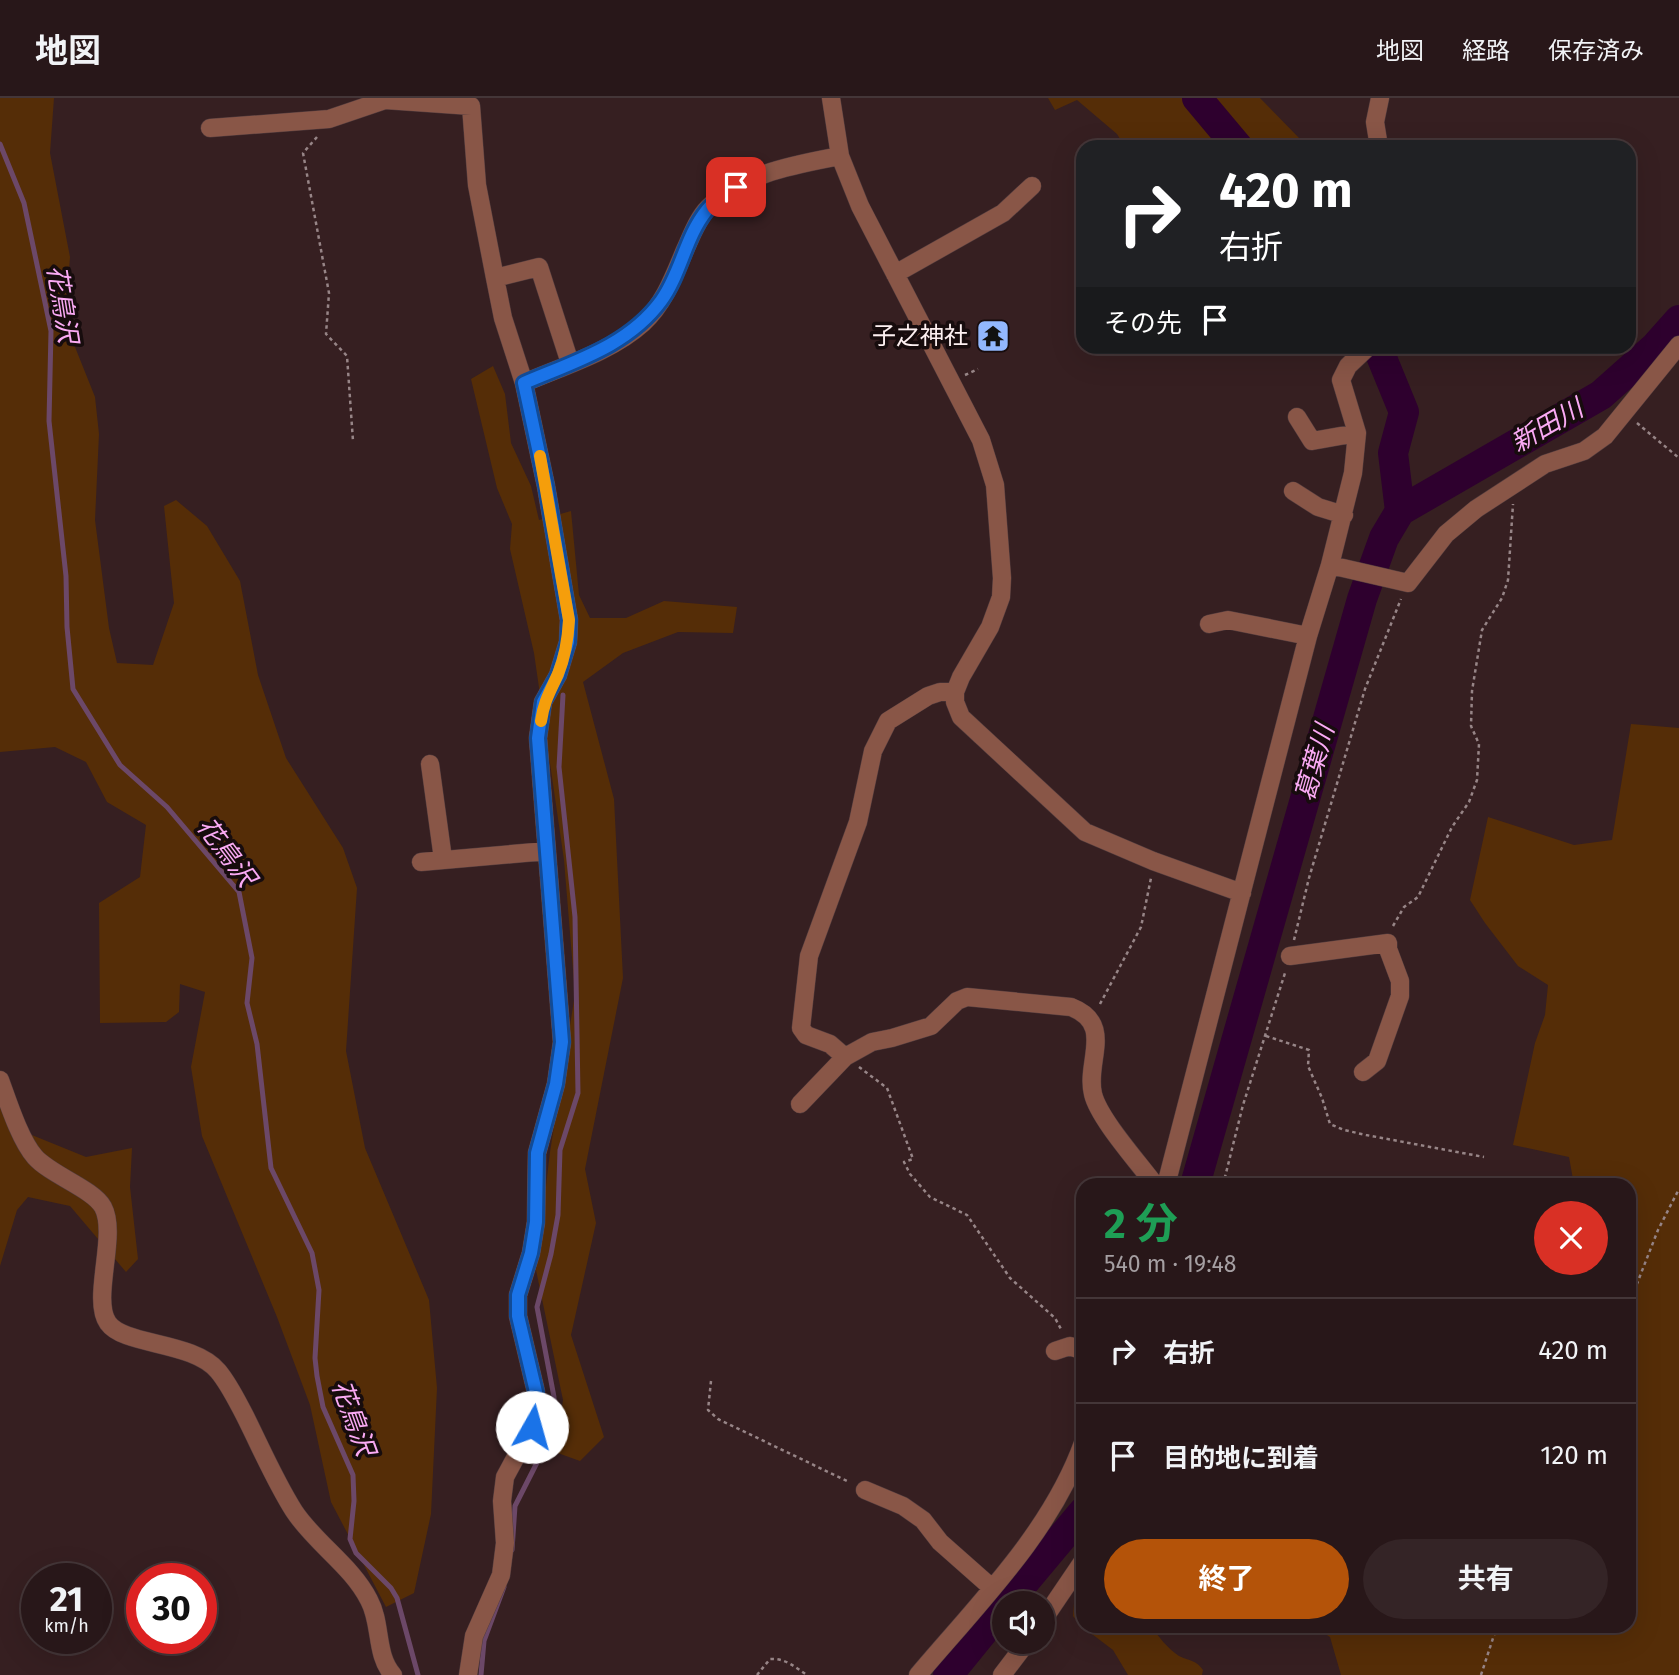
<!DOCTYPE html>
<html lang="ja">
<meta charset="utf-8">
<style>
:root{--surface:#281719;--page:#342426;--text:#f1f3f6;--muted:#a59fa2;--line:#443638;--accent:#b45309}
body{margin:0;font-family:"Fira Sans","Noto Sans JP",sans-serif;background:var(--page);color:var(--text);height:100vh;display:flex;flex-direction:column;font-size:26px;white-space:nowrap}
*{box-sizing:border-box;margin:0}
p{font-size:23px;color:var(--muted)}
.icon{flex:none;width:38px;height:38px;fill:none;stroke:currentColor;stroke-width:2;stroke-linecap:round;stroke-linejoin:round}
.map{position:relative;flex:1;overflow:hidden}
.drawer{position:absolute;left:1076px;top:1080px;width:560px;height:455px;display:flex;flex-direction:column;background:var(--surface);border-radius:21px;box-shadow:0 7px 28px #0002,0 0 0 2px var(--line)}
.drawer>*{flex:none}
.top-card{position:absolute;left:1076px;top:42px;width:560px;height:214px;border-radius:21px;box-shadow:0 7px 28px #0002,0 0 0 2px var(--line);background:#202124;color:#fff;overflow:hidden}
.controls{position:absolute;left:992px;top:1493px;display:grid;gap:14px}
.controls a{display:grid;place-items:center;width:63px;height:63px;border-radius:50%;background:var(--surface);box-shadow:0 7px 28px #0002,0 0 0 2px var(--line);font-size:35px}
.speed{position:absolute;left:21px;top:1465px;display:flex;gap:14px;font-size:35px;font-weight:700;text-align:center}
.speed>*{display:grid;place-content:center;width:91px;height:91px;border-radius:50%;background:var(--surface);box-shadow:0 7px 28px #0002,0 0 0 2px var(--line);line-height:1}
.speed small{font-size:18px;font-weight:400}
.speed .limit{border:10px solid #d22;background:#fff;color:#111}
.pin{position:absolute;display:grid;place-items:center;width:60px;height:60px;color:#fff;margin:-30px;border-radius:14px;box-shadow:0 4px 10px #0006}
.me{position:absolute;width:77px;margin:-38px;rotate:7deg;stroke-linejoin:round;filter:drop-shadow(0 0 5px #0008)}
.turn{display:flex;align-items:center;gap:24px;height:147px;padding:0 28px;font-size:32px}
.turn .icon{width:91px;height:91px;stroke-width:2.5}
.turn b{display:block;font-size:49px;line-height:60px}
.then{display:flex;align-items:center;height:66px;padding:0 28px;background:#0003;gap:14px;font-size:26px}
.round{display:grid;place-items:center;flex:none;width:74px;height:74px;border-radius:37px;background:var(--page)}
.head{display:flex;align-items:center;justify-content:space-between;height:119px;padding:0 28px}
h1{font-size:42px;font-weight:700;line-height:52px;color:#1e9e55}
.action{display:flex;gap:14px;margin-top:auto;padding:14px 28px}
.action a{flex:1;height:80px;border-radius:42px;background:var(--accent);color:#fff;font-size:28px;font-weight:700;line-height:80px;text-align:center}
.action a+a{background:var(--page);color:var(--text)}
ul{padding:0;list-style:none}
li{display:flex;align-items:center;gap:21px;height:105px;padding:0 28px;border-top:2px solid var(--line)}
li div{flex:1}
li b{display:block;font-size:26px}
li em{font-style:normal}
header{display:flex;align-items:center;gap:42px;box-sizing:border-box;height:98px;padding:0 35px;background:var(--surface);border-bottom:2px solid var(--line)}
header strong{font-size:33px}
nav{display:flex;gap:38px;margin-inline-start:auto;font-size:24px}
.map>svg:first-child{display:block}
.green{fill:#552d07}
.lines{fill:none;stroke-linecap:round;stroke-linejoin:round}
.stream{stroke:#6c4868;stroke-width:5}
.river{stroke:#2e002e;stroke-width:30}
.minor-casing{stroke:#523c3e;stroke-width:19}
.path{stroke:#978587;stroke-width:2.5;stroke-dasharray:3.5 3.5;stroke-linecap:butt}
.minor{stroke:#895647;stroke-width:18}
.route-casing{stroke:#114b97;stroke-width:18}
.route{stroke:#1a73e8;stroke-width:12}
.slow{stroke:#f59e0b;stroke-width:12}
.labels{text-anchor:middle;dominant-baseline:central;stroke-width:7;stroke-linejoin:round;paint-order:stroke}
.poi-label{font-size:24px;fill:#fdf0f1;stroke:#170c0d;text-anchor:end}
.water-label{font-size:26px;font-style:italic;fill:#faaaf4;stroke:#170c0d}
</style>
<header>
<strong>地図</strong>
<nav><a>地図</a><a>経路</a><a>保存済み</a></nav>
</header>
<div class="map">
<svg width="1679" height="1577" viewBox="0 0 1679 1577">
<rect width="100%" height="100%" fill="#361f21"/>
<path class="green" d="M 0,0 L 54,0 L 50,55 L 70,159 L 65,224 L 95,299 L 99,336 L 95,422 L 109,530 L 117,565 L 153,567 L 174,505 L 164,408 L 176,402 L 207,428 L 240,483 L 258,577 L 286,660 L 343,750 L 357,790 L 346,953 L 365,1050 L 429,1202 L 437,1290 L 431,1416 L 414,1495 L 386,1509 L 331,1404 L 310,1307 L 277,1219 L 202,1038 L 191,969 L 205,894 L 180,886 L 179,914 L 166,924 L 100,925 L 99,805 L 140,779 L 146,727 L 107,704 L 86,664 L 55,649 L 0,654 Z
M 1048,0 L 1260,0 L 1300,41 L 1302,49 L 1182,49 L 1172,41 L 1163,49 L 1125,49 L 1117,36 L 1077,2 L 1055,12 Z
M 493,268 L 505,296 L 511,345 L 531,388 L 539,422 L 571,413 L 579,497 L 590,520 L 626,520 L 664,503 L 737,509 L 733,535 L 678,534 L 623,555 L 583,584 L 614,701 L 623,880 L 585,1071 L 596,1125 L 571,1237 L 604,1339 L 580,1363 L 555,1354 L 563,1302 L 536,1172 L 550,1054 L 575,896 L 564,762 L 534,555 L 510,451 L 512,426 L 497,390 L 471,281 Z
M 1631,626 L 1679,630 L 1679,1577 L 1341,1577 L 1330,1539 L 1313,1528 L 1629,1528 L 1629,1087 L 1574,1087 L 1569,1059 L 1513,1047 L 1535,945 L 1545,917 L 1548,887 L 1518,868 L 1485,825 L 1470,802 L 1488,719 L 1574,747 L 1612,742 Z
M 0,987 L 22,1033 L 86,1059 L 132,1050 L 130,1089 L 138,1161 L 126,1174 L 70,1108 L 28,1099 L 17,1112 L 0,1168 Z
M 1083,1493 L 1083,1528 L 1151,1528 C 1158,1538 1168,1551 1179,1558 C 1190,1563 1196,1562 1203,1572 L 1202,1577 L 1128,1577 L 1113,1552 L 1080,1527 L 1073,1518 L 1074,1505 Z"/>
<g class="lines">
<path class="stream" d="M 0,46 L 24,105 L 51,233 L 49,323 L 66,478 L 67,529 L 73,591 L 120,667 L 167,709 L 239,794 L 252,860 L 247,905 L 257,946 L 271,1070 L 312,1155 L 319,1192 L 315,1260 L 317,1278 L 323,1309 L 353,1377 L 354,1403 L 350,1441 L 356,1455 L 391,1490 L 397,1500 L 418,1577
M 512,1452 L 515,1408 L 550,1339 L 555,1319 L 554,1299 L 537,1209 L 551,1156 L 558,1117 L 560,1052 L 578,995 L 575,819 L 559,669 L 563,597
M 481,1577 L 484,1543 L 504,1489"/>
<path class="river" d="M 1197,0 L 1238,49
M 1400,413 L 1601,297 L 1655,249 L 1679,222
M 1195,1087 L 1362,501 L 1384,440 L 1400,413 L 1393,355 L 1404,314 L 1377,248
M 1007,1505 L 1083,1414
M 948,1577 L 1004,1508"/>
<defs>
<path id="minor" d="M 384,0 L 385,2 L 471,8 L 477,87 L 495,180 L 503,220 L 524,285 L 546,388 L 569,522 L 568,544 L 558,577 L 543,604 L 538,640 L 562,944 L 556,986 L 537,1055 L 536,1124 L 531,1155 L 518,1197 L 518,1218 L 536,1294 L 532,1329 L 505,1379 L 502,1403 L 505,1445 L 501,1477 L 474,1538 L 468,1577
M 831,0 L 840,58 L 860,108 L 981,342 L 995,387 L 1002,480 L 1001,499 L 990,529 L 961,579 L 955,594 L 955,604 L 961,619 L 1085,734 L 1153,763 L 1242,795
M 210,30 L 329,21 L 385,2
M 1379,49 L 1375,24 L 1380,0
M 895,176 L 1003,115 L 1032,88
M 495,180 L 539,169 L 570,265
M 524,285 C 563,268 611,254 643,225 C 664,206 674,178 685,152 C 691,139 698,120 708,110 C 743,75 794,67 840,58
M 1297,319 L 1312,343 L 1357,335
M 1293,393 L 1318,409 L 1344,417
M 1330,467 L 1408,485 L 1446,436 L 1476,411 L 1545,366 L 1584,353 L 1605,338 L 1679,247
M 1209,526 L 1228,522 L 1308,538
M 430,666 L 443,761
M 421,764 L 547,753
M 1290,858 L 1388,845 L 1388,851 L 1400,883 L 1400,898 L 1377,963 L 1363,974
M 845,959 L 830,946 L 806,937 L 801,930 L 809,858 L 858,724 L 873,653 L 888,623 L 928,598 L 940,594 L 955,594
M 0,982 C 8,1004 20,1042 35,1059 C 51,1077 93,1091 103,1109 C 118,1137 91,1201 108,1225 C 124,1248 193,1243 218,1273 C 229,1286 237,1303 245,1318 C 261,1350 275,1383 294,1413 C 315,1445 352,1468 369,1502 C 382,1526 375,1557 393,1577
M 800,1006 L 845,959 L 872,944 L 892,940 L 931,928 L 957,903 L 967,899 L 1071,909 C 1115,926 1085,964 1093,996 C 1099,1021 1139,1065 1155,1087
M 1166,1087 L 1308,538 L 1330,467 L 1353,375 L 1357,335 L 1341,282 L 1348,268 L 1369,248
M 1055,1253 L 1070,1248 L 1083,1253
M 865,1392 L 903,1408 L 923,1422 L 940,1444 L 992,1490
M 1043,1522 L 1083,1463
M 918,1577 C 978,1506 1051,1434 1083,1345
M 1002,1577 L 1027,1544"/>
</defs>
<use href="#minor" class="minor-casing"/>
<path class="path" d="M 317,39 L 303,55 L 329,195 L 326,236 L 347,258 L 353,343
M 965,277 L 978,271
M 1637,325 L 1679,360
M 1393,828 L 1404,809 L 1418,799 L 1452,729 L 1469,704 L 1477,682 L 1479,646 L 1471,628 L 1472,593 L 1482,532 L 1502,500 L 1508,482 L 1513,406
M 1294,842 L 1309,780 L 1365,591 L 1401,501
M 1100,906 L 1141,829 L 1151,780
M 1266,938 L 1309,952 L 1308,968 L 1322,1000 L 1330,1026 L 1344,1032 L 1366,1037 L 1484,1059
M 859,969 L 887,990 L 913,1061 L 904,1064 L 910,1076 L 930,1099 L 967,1117 L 1010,1180 L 1055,1220 L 1062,1233
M 1223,1087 L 1243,1007 L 1285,875
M 1629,1206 L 1658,1132 L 1679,1091
M 711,1283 L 708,1312 L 718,1321 L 849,1384
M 757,1577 L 770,1561 C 785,1560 795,1569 807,1577
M 1481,1577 L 1497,1528"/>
<use href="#minor" class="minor"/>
</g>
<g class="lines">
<defs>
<path id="route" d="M 532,1329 L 536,1294 L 518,1218 L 518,1197 L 531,1155 L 536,1124 L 537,1055 L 556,986 L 562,944 L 538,640 L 543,604 L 558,577 L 568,544 L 569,522 L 546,388 L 524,285 C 573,264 628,248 661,203 C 681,176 685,139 707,112 C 714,103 727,96 736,89"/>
</defs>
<use href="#route" class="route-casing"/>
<use href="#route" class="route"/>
<path class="slow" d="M 540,358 L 569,522 C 568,541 565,559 558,576 C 550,594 544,603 541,623"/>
</g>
<defs>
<symbol id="temple-square" viewBox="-11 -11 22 22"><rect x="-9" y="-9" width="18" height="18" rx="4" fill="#92b7fd" stroke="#170c0d"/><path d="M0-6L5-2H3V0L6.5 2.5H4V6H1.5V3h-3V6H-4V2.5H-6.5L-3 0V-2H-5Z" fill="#111"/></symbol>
</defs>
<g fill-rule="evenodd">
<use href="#temple-square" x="974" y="219" width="38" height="38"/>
</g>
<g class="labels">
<g class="poi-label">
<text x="968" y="238">子之神社</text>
</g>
<g class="water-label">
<text transform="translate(62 206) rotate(81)">花鳥沢</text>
<text transform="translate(1547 328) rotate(-30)">新田川</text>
<text transform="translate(1315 665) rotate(-74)">葛葉川</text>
<text transform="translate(226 754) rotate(53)">花鳥沢</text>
<text transform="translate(353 1320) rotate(70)">花鳥沢</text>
</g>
</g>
</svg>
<div class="controls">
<a><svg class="icon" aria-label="sound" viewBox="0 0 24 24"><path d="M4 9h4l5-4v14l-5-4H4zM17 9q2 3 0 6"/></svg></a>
</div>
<div class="speed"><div>21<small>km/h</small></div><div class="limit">30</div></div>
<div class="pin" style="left:736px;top:89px;background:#d93025"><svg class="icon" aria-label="arrive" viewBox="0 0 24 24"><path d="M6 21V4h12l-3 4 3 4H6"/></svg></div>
<svg class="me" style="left:532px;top:1329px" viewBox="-20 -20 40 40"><circle r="19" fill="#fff"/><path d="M0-13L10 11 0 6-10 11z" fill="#1a73e8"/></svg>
<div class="top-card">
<div class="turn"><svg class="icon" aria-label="right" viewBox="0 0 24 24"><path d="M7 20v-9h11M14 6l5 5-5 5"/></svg><div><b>420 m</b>右折</div></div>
<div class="then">その先<svg class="icon" aria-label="arrive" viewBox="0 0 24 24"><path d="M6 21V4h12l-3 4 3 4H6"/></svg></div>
</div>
<section class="drawer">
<div class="head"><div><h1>2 分</h1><p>540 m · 19:48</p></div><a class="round" style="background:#d93025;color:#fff"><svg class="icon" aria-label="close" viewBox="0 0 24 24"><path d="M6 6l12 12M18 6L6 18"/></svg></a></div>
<ul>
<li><svg class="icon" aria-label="right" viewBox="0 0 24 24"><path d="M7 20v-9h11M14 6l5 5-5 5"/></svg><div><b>右折</b></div><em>420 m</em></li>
<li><svg class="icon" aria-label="arrive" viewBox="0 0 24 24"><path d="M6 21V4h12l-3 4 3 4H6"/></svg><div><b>目的地に到着</b></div><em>120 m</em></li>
</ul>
<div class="action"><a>終了</a><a>共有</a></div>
</section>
</div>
